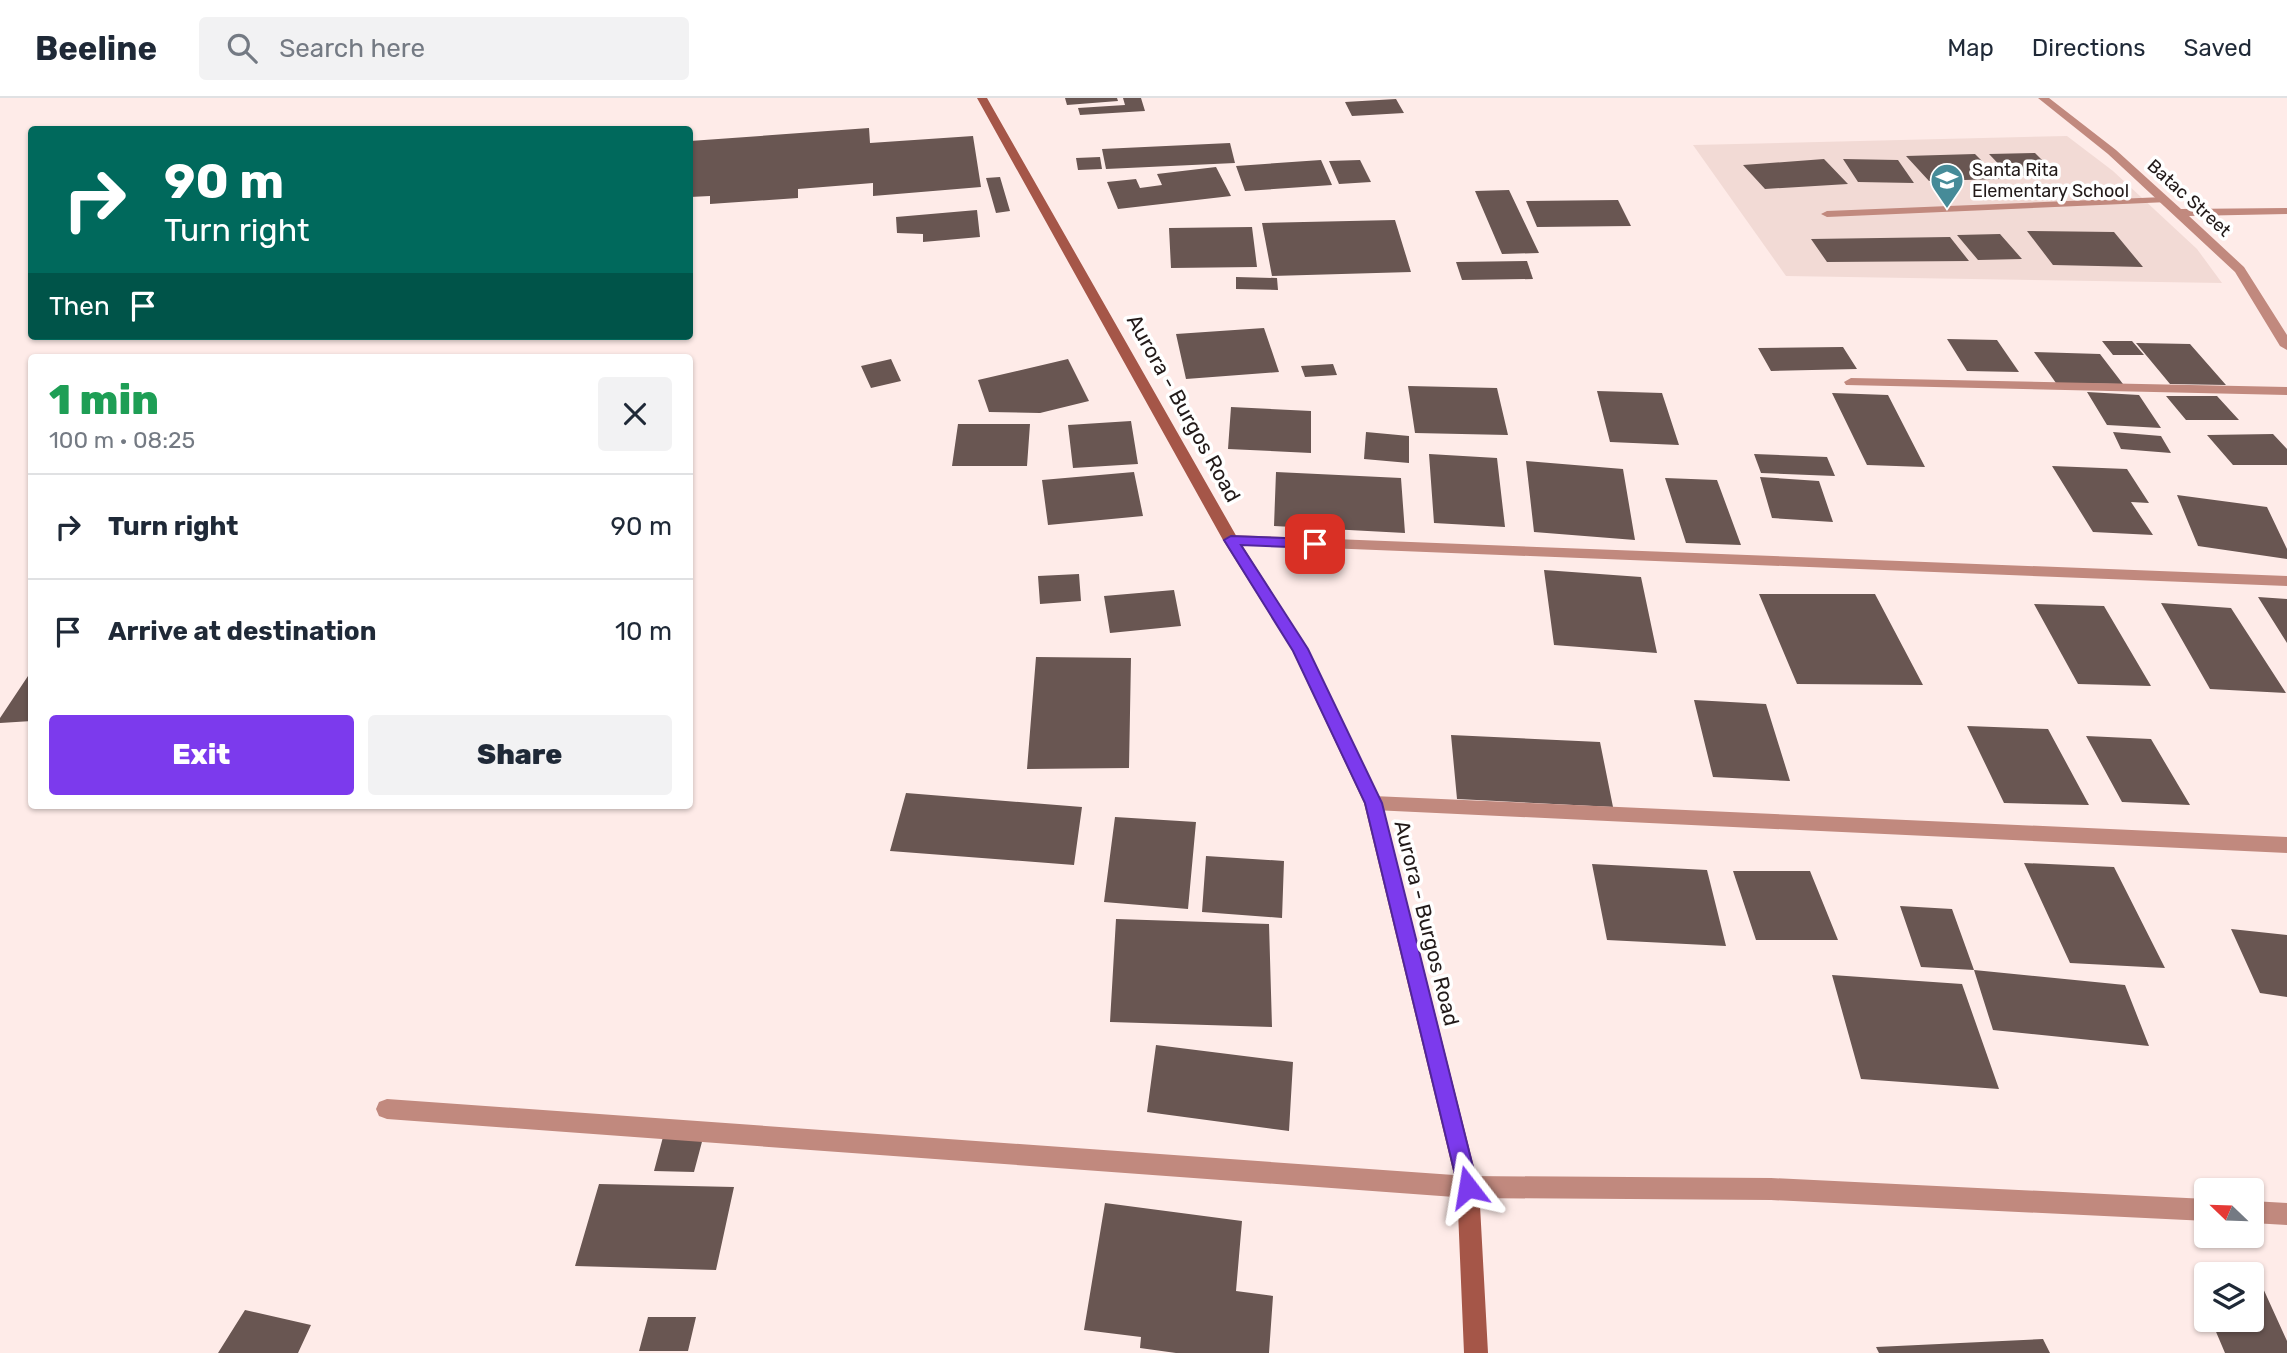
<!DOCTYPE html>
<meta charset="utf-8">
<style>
:root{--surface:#fff;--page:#f2f2f3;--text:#1f2937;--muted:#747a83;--line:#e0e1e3;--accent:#7c3aed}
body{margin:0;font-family:Rubik,sans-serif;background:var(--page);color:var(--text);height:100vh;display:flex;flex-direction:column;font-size:26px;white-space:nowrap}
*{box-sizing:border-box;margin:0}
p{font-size:23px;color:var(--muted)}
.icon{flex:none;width:38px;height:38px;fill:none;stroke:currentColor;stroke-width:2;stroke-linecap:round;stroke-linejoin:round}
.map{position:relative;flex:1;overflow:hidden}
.details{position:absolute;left:28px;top:256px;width:665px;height:455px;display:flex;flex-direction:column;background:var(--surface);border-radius:7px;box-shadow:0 2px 5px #0004}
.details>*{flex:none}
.banner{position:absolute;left:28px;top:28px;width:665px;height:214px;border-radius:7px;box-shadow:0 2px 5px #0004;background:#00695c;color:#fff;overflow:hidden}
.needle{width:46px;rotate:293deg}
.buttons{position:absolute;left:2194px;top:1080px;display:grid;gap:14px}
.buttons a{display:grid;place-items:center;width:70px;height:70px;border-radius:7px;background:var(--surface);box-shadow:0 2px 5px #0004;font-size:35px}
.pin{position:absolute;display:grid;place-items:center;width:60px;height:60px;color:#fff;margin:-30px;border-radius:14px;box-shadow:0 4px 10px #0006}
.me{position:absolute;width:77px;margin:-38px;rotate:346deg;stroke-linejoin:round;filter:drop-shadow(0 0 5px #0008)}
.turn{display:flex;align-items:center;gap:24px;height:147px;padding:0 21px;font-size:32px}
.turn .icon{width:91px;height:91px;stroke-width:2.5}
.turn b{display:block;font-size:49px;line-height:60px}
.then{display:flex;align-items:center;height:66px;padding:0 21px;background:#0003;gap:14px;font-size:26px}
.round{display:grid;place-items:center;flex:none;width:74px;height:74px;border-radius:7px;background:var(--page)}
.overview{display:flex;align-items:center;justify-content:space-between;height:119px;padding:0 21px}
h1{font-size:42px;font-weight:800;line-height:52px;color:#1e9e55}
.action{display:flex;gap:14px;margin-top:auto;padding:14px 21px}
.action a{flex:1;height:80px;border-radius:7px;background:var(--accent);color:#fff;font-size:28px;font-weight:800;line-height:80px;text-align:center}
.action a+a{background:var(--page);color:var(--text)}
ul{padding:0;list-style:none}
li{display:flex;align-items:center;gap:21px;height:105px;padding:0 21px;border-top:2px solid var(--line)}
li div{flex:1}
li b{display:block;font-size:26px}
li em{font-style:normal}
header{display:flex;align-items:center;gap:42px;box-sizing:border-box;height:98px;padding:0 35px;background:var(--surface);border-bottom:2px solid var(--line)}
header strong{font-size:33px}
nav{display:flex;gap:38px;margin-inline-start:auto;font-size:24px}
.search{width:490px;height:63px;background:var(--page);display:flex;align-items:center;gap:18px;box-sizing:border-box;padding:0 24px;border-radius:7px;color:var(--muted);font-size:26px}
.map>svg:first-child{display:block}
.built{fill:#f2dad5}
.building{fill:#695652}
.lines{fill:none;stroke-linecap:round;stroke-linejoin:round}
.service{fill:#c1897e;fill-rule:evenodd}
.minor{fill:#c1897e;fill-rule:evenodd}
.secondary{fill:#a55648;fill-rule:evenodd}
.route{fill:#7c3aed;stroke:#51269a;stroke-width:2}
.labels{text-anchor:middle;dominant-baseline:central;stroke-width:7;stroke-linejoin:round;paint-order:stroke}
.far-poi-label{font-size:18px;fill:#221a19;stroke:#fff;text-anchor:start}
.far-street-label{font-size:18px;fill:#221a19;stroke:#fff}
.street-label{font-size:21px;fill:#221a19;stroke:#fff}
</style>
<header>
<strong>Beeline</strong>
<div class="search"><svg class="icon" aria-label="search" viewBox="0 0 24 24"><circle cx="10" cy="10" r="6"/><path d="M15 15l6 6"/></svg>Search here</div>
<nav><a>Map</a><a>Directions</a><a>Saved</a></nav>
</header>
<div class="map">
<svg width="2287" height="1255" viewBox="0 0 2287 1255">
<rect width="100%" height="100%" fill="#feebe8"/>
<path class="built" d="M 2067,38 L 2113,73 L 2197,151 L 2222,185 L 1786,178 L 1693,47 Z"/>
<path class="building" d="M 1065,0 L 1117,0 L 1118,3 L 1067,7 Z
M 1123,0 L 1141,0 L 1145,13 L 1080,17 L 1078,10 L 1125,7 Z
M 1396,1 L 1404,15 L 1352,18 L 1345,4 Z
M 869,30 L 870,45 L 973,38 L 981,89 L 873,98 L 873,85 L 798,91 L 798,100 L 710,106 L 710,98 L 690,99 L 690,43 Z
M 1230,45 L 1235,65 L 1106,71 L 1102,51 Z
M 2035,55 L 2057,77 L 2010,78 L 1989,56 Z
M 1975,56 L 2000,81 L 1929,83 L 1906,58 Z
M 1100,59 L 1102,71 L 1078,72 L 1076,60 Z
M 1824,61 L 1848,86 L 1765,91 L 1743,67 Z
M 1843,61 L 1898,62 L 1914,85 L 1858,84 Z
M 1321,62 L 1332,87 L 1245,93 L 1236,68 Z
M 1360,62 L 1371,84 L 1339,86 L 1329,63 Z
M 1216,69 L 1231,98 L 1118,111 L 1107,84 L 1136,81 L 1140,90 L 1162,87 L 1157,76 Z
M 1000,79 L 1010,113 L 996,115 L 986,80 Z
M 1509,92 L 1539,155 L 1502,156 L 1475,93 Z
M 1618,102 L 1631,128 L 1537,129 L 1526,103 Z
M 977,112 L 980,139 L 923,144 L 923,136 L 897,135 L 896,119 Z
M 1395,122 L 1411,174 L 1272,178 L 1262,125 Z
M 1252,129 L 1257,169 L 1171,170 L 1169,130 Z
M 2027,133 L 2114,134 L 2143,169 L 2053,167 Z
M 2000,136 L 2022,161 L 1978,162 L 1957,137 Z
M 1950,139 L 1969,163 L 1827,164 L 1811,141 Z
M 1527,163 L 1533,181 L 1462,182 L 1456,164 Z
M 1236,179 L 1277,180 L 1278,192 L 1236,191 Z
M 1264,230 L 1279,274 L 1186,281 L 1176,236 Z
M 1947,241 L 1997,242 L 2019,274 L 1967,273 Z
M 2102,243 L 2132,243 L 2144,257 L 2113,257 Z
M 2136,245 L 2190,246 L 2226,287 L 2170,286 Z
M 1843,249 L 1857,271 L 1771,273 L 1758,250 Z
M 2034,254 L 2100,256 L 2123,286 L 2056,285 Z
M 891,261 L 901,283 L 871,290 L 861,268 Z
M 1068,261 L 1089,303 L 1040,315 L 989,314 L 978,282 Z
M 1333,266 L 1337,277 L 1305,279 L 1301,268 Z
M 1408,288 L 1497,290 L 1508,337 L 1415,335 Z
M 1597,293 L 1662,295 L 1679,347 L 1610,344 Z
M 2087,294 L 2139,297 L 2161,330 L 2107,327 Z
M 1832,295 L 1888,297 L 1925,369 L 1867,367 Z
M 2166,298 L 2217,298 L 2239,322 L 2186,322 Z
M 1231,309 L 1311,313 L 1311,355 L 1228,351 Z
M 1131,323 L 1138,366 L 1073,370 L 1068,327 Z
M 958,326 L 1030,326 L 1027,368 L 952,368 Z
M 1366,334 L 1409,338 L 1409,365 L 1364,361 Z
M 2113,334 L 2161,338 L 2171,355 L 2121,351 Z
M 2273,336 L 2287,351 L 2287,367 L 2233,367 L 2207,337 Z
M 1429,356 L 1497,360 L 1505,429 L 1434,425 Z
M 1754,356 L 1827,359 L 1835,378 L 1761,375 Z
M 1526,363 L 1623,371 L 1635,442 L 1534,434 Z
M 2052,368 L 2127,371 L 2149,405 L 2131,404 L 2153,437 L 2093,434 Z
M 1134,374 L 1143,418 L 1048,427 L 1042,382 Z
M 1276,374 L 1401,380 L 1405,435 L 1274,428 Z
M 1760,379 L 1819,383 L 1833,424 L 1772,420 Z
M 1665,380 L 1717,382 L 1741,447 L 1686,445 Z
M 2177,397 L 2267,409 L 2287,451 L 2287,461 L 2198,448 Z
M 1544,472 L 1641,479 L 1657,555 L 1554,547 Z
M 1079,476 L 1081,503 L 1040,506 L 1038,478 Z
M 1174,492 L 1181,528 L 1110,535 L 1104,498 Z
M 1759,496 L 1875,496 L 1923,587 L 1797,586 Z
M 2258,499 L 2287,501 L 2287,545 Z
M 2161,505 L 2231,510 L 2286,595 L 2210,591 Z
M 2034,506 L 2104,508 L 2151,588 L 2078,586 Z
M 1036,559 L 1131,560 L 1129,670 L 1027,671 Z
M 32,572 L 32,623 L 0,625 L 0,620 Z
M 1694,602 L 1766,606 L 1790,683 L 1713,679 Z
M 1967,628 L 2048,631 L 2089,707 L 2004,705 Z
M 1451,637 L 1600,644 L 1613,709 L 1457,701 Z
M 2086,638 L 2151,641 L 2190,707 L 2122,704 Z
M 906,695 L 1082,709 L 1074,767 L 890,753 Z
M 1115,719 L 1196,724 L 1188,811 L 1104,804 Z
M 1206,758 L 1284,763 L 1282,820 L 1202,814 Z
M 2024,765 L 2114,769 L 2165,870 L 2070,865 Z
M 1592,766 L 1707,772 L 1726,848 L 1607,842 Z
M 1733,773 L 1810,773 L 1838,842 L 1756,842 Z
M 1900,808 L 1952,811 L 1974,872 L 1921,869 Z
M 1116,821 L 1269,826 L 1272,929 L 1110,924 Z
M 2231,831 L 2287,837 L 2287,899 L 2260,895 Z
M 1974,872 L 2125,887 L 2149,948 L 1993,932 Z
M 1832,877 L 1962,886 L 1999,991 L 1861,981 Z
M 1156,947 L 1293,964 L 1289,1033 L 1147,1014 Z
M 663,1039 L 703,1040 L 694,1074 L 654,1073 Z
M 599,1086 L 734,1089 L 716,1172 L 575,1168 Z
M 1105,1105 L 1242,1123 L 1236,1193 L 1273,1198 L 1269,1255 L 1176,1255 L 1140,1250 L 1141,1239 L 1084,1232 Z
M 2195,1181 L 2207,1183 L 2207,1211 Z
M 2252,1187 L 2262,1188 L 2287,1243 L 2287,1255 L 2225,1255 L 2211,1222 L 2252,1222 Z
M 245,1212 L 311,1227 L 298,1255 L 218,1255 Z
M 648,1219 L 696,1219 L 688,1253 L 639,1253 Z
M 2043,1241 L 2050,1255 L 1879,1255 L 1876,1249 Z"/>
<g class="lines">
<path class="service" d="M 2164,99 L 2168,100 L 2168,104 L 1827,119 L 1821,116 L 1827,113 Z"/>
<path class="minor" d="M 2038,0 L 2049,0 L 2116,52 L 2181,111 L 2287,110 L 2287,116 L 2189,118 L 2244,169 L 2287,237 L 2287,252 L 2280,248 L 2235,174 L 2108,56 Z
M 1851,280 L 2287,289 L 2287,297 L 1846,287 L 1844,284 Z
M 1231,437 L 2287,478 L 2287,488 L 1226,446 L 1223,442 L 1226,438 Z
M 1373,698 L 2287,739 L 2287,755 L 1373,712 L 1366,710 L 1364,705 L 1366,700 Z
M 387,1001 L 1468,1078 L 1771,1080 L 2207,1101 L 2207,1123 L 1771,1102 L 1468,1100 L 387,1021 L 379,1018 L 376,1011 L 379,1004 Z
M 2252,1103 L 2287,1105 L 2287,1127 L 2252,1125 Z"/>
<path class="secondary" d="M 977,0 L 987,0 L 1238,441 L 1308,551 L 1382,705 L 1479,1089 L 1488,1255 L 1464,1255 L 1457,1089 L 1364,705 L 1292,552 L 1223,442 Z"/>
</g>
<path class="route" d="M 1231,438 L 1315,441 L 1322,446 L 1315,450 L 1241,447 L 1308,551 L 1382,705 L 1478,1089 L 1475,1096 L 1468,1099 L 1461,1096 L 1458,1089 L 1365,705 L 1293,553 L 1224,442 Z"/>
<defs>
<symbol id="school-pin" viewBox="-11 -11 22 30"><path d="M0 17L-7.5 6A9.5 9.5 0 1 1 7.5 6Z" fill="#468b98" stroke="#fff"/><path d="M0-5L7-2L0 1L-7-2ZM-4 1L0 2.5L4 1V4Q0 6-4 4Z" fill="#fff"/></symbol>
</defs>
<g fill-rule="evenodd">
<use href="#school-pin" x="1928" y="63" width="38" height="52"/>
</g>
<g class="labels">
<g class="far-poi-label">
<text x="1972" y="72">Santa Rita<tspan x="1972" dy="21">Elementary School</tspan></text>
</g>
<g class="far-street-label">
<text transform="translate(2189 100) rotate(42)">Batac Street</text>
</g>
<g class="street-label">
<text transform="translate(1184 310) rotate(61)">Aurora - Burgos Road</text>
<text transform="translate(1427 825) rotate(76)">Aurora - Burgos Road</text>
</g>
</g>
</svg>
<div class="buttons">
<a><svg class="needle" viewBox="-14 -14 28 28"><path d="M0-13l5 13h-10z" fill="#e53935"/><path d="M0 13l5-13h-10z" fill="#747a83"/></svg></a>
<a><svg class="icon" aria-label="layers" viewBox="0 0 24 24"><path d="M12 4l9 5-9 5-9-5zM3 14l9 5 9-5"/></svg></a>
</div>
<div class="pin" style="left:1315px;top:446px;background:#d93025"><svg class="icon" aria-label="arrive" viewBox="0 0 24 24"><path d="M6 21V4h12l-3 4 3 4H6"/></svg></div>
<svg class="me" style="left:1468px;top:1089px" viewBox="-20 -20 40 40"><path d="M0-17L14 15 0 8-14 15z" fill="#7c3aed" stroke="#fff" stroke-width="4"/></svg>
<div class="banner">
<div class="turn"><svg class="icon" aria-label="right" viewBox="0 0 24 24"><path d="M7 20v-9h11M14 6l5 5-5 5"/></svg><div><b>90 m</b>Turn right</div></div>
<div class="then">Then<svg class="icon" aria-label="arrive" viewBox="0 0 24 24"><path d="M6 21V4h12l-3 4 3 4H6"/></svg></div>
</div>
<section class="details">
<div class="overview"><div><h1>1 min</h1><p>100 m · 08:25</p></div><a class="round"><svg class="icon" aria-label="close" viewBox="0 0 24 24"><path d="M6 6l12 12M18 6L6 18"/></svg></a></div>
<ul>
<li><svg class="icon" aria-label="right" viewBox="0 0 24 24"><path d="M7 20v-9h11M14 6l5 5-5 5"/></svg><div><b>Turn right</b></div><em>90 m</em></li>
<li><svg class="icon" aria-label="arrive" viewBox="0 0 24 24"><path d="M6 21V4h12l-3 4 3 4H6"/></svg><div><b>Arrive at destination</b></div><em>10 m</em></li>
</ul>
<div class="action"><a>Exit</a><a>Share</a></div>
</section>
</div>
